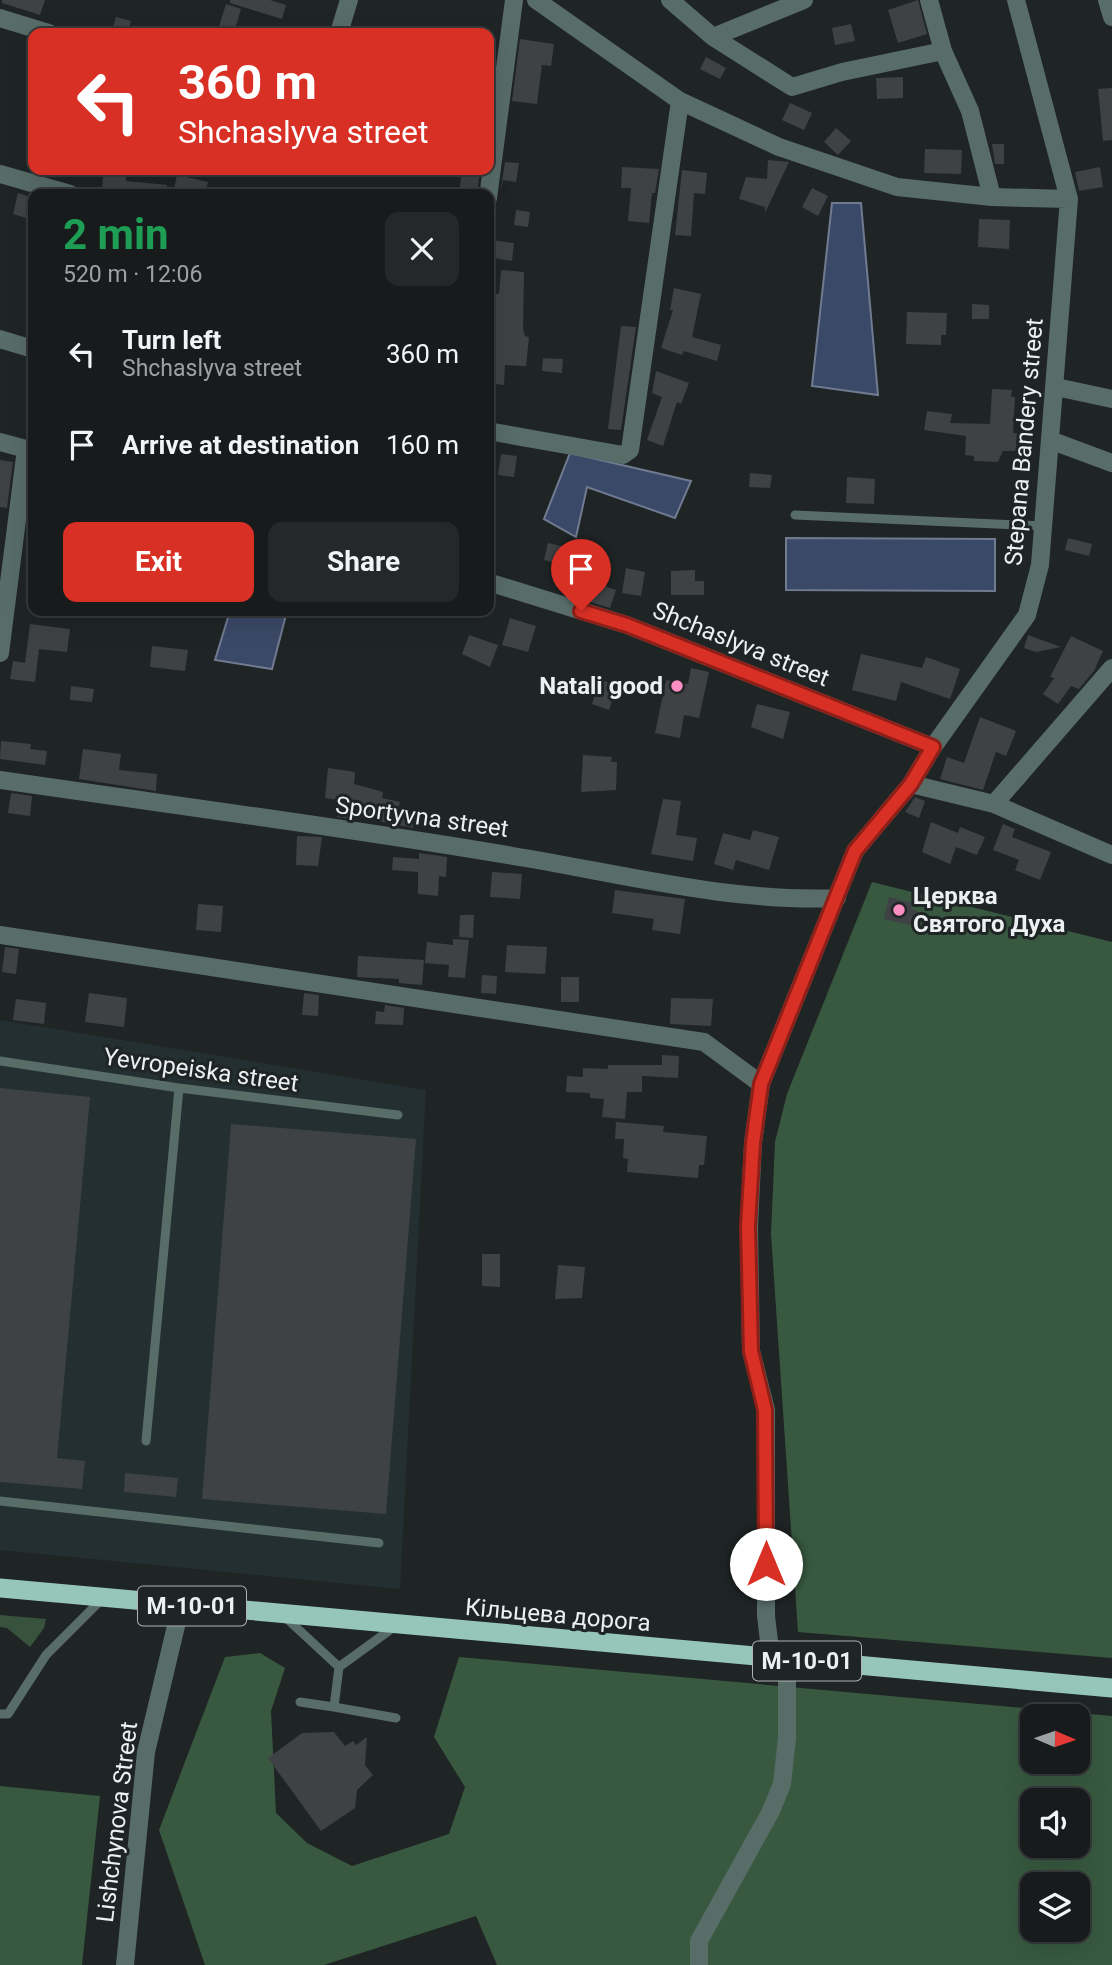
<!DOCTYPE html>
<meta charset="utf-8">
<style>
:root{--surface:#171b1c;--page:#242829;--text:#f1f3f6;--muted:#9ea1a3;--line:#36393b;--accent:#d93025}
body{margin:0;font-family:Roboto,sans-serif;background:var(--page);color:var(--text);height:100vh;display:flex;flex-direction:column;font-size:26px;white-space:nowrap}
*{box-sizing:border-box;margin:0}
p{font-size:23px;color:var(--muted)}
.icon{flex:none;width:38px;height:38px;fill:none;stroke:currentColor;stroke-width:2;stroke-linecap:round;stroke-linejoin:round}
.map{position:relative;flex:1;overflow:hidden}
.panel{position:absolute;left:28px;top:189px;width:466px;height:427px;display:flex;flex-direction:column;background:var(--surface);border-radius:14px;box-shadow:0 7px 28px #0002,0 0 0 2px var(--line)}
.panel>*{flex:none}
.banner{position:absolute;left:28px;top:28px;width:466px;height:147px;border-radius:14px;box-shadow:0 7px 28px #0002,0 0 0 2px var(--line);background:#d93025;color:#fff;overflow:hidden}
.needle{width:46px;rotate:92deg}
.buttons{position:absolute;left:1020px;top:1704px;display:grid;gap:14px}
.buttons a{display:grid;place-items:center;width:70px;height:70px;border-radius:14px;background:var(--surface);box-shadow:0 7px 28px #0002,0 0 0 2px var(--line);font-size:35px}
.pin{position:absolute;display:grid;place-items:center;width:60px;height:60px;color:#fff;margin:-72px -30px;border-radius:50% 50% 50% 0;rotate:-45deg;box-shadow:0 0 7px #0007}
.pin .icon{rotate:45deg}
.me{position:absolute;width:77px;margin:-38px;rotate:0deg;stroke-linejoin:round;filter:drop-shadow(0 0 5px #0008)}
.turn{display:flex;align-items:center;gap:24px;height:147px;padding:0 35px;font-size:32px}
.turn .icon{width:91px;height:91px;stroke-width:2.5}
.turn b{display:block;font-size:49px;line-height:60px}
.round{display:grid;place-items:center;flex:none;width:74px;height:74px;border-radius:14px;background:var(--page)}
.headline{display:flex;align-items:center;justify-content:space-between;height:119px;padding:0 35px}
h1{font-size:42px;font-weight:700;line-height:52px;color:#1e9e55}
.primary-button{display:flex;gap:14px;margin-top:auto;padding:14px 35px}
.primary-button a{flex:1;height:80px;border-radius:14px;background:var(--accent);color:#fff;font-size:28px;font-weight:700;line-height:80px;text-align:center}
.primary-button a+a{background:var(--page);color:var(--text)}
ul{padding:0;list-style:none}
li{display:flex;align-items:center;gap:21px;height:91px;padding:0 35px}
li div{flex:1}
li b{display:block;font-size:26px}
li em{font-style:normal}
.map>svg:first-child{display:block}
.built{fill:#232f31}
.green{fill:#37523d}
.forest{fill:#385940;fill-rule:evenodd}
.water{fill:#3b4968;stroke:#707b91;stroke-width:2}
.building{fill:#3e4244}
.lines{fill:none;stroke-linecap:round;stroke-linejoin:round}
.service{stroke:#586c68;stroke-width:9}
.minor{stroke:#586c68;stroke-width:18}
.trunk{stroke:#96c5ba;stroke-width:19}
.route-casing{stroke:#8d1f18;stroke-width:18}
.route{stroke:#d93025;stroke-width:12}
.poi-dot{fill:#fb8fc3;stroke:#1f2425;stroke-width:2.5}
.labels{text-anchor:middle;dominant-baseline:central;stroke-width:6;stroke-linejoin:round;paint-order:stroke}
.shield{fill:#1f2425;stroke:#afb3b3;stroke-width:2}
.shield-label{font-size:23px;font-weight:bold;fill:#edf0f0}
.street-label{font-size:24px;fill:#edf0f0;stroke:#1f2425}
.poi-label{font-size:24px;font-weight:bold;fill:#edf0f0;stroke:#1f2425;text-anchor:end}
</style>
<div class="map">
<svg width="1112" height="1965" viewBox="0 0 1112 1965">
<rect width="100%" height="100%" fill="#1f2425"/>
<path class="built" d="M 0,1020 L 426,1090 L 400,1589 L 0,1550 Z"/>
<path class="green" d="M 0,1615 L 46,1619 L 44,1628 L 30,1647 L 7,1628 L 0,1627 Z"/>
<path class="forest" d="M 872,882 L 1112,942 L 1112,1658 L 798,1632 L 771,1234 L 775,1142 L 787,1094 Z
M 260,1653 L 285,1668 L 271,1711 L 276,1813 L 307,1843 L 352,1866 L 449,1834 L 465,1787 L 434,1737 L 459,1657 L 1112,1716 L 1112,1965 L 497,1965 L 476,1916 L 324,1965 L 205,1965 L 159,1830 L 225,1657 ZM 1032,1717 L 1078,1717 L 1078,1762 L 1032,1762 ZM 1032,1801 L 1078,1801 L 1078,1846 L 1032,1846 ZM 1032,1885 L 1078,1885 L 1078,1930 L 1032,1930 Z
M 0,1786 L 100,1796 L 82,1965 L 0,1965 Z"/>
<path class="water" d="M 832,203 L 861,203 L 878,395 L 812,386 Z
M 570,453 L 691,481 L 675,518 L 587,487 L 576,537 L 544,519 Z
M 786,538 L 995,539 L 995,591 L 786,590 Z
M 230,611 L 287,611 L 272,669 L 215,660 Z"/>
<path class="building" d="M 2,0 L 45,0 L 40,15 L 2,3 Z
M 230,0 L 270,0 L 286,5 L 282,19 L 230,3 Z
M 918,0 L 927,34 L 898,43 L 888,10 Z
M 226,4 L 241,9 L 234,33 L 217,33 Z
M 116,17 L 131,21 L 127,33 L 111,33 Z
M 851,24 L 855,41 L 835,45 L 832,28 Z
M 520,39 L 554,44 L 551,66 L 542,65 L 537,104 L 512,101 Z
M 706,57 L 726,68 L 720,79 L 700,69 Z
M 903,77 L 903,98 L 877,99 L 876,78 Z
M 1112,88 L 1112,140 L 1103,141 L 1098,89 Z
M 790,103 L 812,113 L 804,130 L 782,120 Z
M 836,128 L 851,141 L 838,155 L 824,142 Z
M 992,144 L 1004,144 L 1004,164 L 995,164 Z
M 925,149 L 962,150 L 961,174 L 924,173 Z
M 768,160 L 789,162 L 765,213 L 765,207 L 739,199 L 746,177 L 767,179 Z
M 505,162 L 519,163 L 516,182 L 503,180 L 500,194 Z
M 622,167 L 659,169 L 655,193 L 652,193 L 649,223 L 628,221 L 631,188 L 621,188 Z
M 1100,167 L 1103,187 L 1079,191 L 1075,172 Z
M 462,170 L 480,170 L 477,194 L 459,194 Z
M 682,170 L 707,173 L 705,194 L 694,193 L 691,236 L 675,235 Z
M 103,175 L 126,176 L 126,181 L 167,185 L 167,194 L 102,194 Z
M 177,175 L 208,182 L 205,194 L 173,194 Z
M 812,188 L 828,196 L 818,216 L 802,207 Z
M 18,193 L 33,198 L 33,220 L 13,214 Z
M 516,210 L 530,212 L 528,227 L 514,225 Z
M 979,219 L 1010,220 L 1009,249 L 978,247 Z
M 490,240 L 514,243 L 512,261 L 488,257 Z
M 501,270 L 524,272 L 523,329 L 525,336 L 529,337 L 526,366 L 505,365 L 504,385 L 488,383 L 488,366 L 493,366 L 496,336 L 493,336 L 494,294 L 499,294 Z
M 674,288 L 701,294 L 692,337 L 721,345 L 717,361 L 684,351 L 682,355 L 661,348 L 673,310 L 670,310 Z
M 972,304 L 989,305 L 989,319 L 972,319 Z
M 907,312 L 947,313 L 946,335 L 941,335 L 941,345 L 906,344 Z
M 621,326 L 636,327 L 621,430 L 608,429 Z
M 543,358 L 563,359 L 562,373 L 542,371 Z
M 656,371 L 689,383 L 681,404 L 677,402 L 663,446 L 647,440 L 662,397 L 652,393 Z
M 992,389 L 1012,390 L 1011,397 L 1015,397 L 1013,433 L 1017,433 L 1016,451 L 1003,451 L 998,462 L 974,461 L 974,456 L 965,455 L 966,436 L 924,430 L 927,411 L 952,414 L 950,423 L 990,424 Z
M 501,454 L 517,456 L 514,477 L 498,475 Z
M 0,460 L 13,462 L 7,508 L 0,507 Z
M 750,473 L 772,475 L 770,488 L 749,487 Z
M 847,477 L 875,479 L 874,504 L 846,503 Z
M 1068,538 L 1092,544 L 1089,556 L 1065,550 Z
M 548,543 L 575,549 L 571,567 L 544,560 Z
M 626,568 L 645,572 L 641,596 L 622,593 Z
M 695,570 L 695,581 L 704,581 L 704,595 L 671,595 L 671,571 Z
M 577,577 L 616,590 L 610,608 L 571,596 Z
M 510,618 L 536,626 L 528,652 L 502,645 Z
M 30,624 L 70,629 L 67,652 L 39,649 L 35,682 L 10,679 L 13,661 L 25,663 Z
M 469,635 L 498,645 L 490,667 L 462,654 Z
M 1028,635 L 1061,647 L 1036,652 L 1024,648 Z
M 1071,636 L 1103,651 L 1094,671 L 1079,689 L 1071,686 L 1058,704 L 1043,694 L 1054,678 L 1050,677 Z
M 152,646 L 188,650 L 185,671 L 150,667 Z
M 861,654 L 922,668 L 926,657 L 960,669 L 950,699 L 901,682 L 896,701 L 852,690 Z
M 691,668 L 709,672 L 699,718 L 684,715 L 680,738 L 655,733 L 666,680 L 688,684 Z
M 600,680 L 617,685 L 609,710 L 592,704 Z
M 71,686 L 94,689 L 92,702 L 70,700 Z
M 757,704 L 790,712 L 783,739 L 751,727 Z
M 980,717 L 1016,731 L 1006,756 L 996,752 L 983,790 L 940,779 L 947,757 L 964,763 Z
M 1,741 L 31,744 L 30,749 L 47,751 L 45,765 L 0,759 Z
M 83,749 L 121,754 L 119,770 L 157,774 L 156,791 L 79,779 Z
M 583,755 L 612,757 L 611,762 L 617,762 L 616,790 L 581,792 Z
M 328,768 L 355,772 L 354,784 L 383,792 L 382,798 L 400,802 L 397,814 L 414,815 L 413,828 L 352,816 L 352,819 L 337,817 L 339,800 L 325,798 Z
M 11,793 L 32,796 L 30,816 L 8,813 Z
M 915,797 L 925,801 L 919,818 L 905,812 Z
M 663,799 L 681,801 L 676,835 L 697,838 L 693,861 L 651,854 Z
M 931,822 L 958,833 L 960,827 L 985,837 L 977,855 L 956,847 L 950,864 L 922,852 Z
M 1003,824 L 1015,829 L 1012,837 L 1051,852 L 1040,880 L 1015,870 L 1019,860 L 993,850 Z
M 753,830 L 779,837 L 769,870 L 736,860 L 733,870 L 714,864 L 723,833 L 750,840 Z
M 297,836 L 322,837 L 318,866 L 296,865 Z
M 419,853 L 447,857 L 446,877 L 439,876 L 438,896 L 418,894 L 418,872 L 392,870 L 393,857 L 419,859 Z
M 492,872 L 522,874 L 520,899 L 490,897 Z
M 615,890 L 685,899 L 680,934 L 652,930 L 654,919 L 612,913 Z
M 889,897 L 913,903 L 911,909 L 918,911 L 914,926 L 884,919 Z
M 198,904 L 223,906 L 221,932 L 196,930 Z
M 460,915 L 474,915 L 473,938 L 459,937 Z
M 453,939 L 469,940 L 465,978 L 448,977 L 449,965 L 425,963 L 427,942 L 453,945 Z
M 507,945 L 547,947 L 545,974 L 505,972 Z
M 5,947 L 19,949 L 16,974 L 2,972 Z
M 358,956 L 424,960 L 422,985 L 399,983 L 399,979 L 357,977 Z
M 482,975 L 497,976 L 496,994 L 481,993 Z
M 561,977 L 579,977 L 579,1002 L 561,1002 Z
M 89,993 L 127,998 L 124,1027 L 85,1022 Z
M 304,993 L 319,995 L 318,1016 L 302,1015 Z
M 671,998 L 713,999 L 711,1026 L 670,1024 Z
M 16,999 L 46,1003 L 44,1024 L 13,1020 Z
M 385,1005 L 404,1008 L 403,1025 L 375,1024 L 376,1011 L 384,1012 Z
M 662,1055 L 679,1056 L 678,1078 L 642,1076 L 642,1092 L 627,1092 L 625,1119 L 602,1117 L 604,1099 L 590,1098 L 590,1093 L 566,1092 L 567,1076 L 583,1077 L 583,1068 L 608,1069 L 608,1065 L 662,1065 Z
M 0,1088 L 90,1097 L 57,1458 L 85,1461 L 82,1489 L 0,1482 Z
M 616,1122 L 664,1126 L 663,1132 L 707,1136 L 704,1165 L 699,1165 L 698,1178 L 627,1172 L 628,1159 L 623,1158 L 624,1139 L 615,1139 Z
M 231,1124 L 416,1139 L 386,1514 L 202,1499 Z
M 482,1254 L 500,1254 L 500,1287 L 482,1286 Z
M 558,1265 L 585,1267 L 582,1298 L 555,1299 Z
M 125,1473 L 178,1478 L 176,1497 L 124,1492 Z
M 334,1732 L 345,1746 L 353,1741 L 356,1745 L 367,1737 L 365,1765 L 373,1775 L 357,1790 L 355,1808 L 321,1831 L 268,1758 L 302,1733 Z"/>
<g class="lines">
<path class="service" d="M 795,515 L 1043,526
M 0,1061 L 179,1088 L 398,1115
M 146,1441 L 179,1088
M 0,1501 L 379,1543
M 285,1617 L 339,1667 L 334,1707 L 396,1718
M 339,1667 L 394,1627
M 300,1702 L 334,1707
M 0,1714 L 8,1714 L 46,1655 L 102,1599"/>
<path class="minor" d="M 536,0 L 680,101 L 779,147 L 897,187 L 992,197 L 1069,199
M 670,0 L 713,37 L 792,87 L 842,72 L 943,51
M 929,0 L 943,51 L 970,111 L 992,197
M 1107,0 L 1112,17
M 0,18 L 49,33
M 339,33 L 349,0
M 713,37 L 804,0
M 0,174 L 70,194
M 488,198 L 514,0
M 0,339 L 33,349
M 1056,387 L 1112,399
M 488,431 L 623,455 L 630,450 L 680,101
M 1050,440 L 1112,463
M 0,442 L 33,451
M 488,582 L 627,625 L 933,747
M 0,653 L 26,449
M 0,780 C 171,805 343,827 513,856 C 618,873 731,903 837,898
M 911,784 L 994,804 L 1112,855
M 994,804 L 1112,668
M 0,935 L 704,1042 L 761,1084
M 771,1658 L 766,1616 L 766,1410 L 751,1351 L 749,1226 L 753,1143 L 761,1084 L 855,851 L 911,784 L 933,747 L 1027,615 L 1040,565 L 1069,199 L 1016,0
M 125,1965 L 146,1752 L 181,1605
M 699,1965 L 699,1941 L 771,1811 L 782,1784 L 787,1738 L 787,1659"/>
<path class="trunk" d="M 0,1588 L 1112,1688"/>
</g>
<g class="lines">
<defs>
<path id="route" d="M 581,611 L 627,625 L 933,747 L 911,784 L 855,851 L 761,1084 L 753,1143 L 748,1226 L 751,1351 L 765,1410 L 766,1564"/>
</defs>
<use href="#route" class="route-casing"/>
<use href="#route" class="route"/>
</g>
<g class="poi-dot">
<circle cx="677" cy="686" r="7"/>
<circle cx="899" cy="910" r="7"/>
</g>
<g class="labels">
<g class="shield">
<rect x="138" y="1586.5" width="108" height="39" rx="5"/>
<rect x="753" y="1641.5" width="108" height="39" rx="5"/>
</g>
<g class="shield-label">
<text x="192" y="1606">М-10-01</text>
<text x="807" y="1661">М-10-01</text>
</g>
<g class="street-label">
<text transform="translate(1024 442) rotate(-85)">Stepana Bandery street</text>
<text transform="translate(741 644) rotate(22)">Shchaslyva street</text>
<text transform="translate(422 817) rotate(8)">Sportyvna street</text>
<text transform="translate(201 1070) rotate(8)">Yevropeiska street</text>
<text transform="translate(558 1615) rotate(5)">Кільцева дорога</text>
<text transform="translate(117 1822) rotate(-83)">Lishchynova Street</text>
</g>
<g class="poi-label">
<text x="663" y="686">Natali good</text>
<text x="913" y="896" text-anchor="start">Церква<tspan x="913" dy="28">Святого Духа</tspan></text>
</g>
</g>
</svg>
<div class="buttons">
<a><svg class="needle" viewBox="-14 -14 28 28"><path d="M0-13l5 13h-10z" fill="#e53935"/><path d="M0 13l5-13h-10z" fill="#9ea1a3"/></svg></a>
<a><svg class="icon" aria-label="sound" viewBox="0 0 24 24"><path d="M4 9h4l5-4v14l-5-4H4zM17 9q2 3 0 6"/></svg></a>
<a><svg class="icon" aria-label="layers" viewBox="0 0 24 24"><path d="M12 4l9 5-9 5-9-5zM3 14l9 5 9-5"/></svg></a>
</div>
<div class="pin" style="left:581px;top:611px;background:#d93025"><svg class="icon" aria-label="arrive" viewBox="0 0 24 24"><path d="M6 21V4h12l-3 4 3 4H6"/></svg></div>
<svg class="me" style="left:766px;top:1564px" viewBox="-20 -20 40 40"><circle r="19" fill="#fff"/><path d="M0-13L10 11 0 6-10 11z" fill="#d93025"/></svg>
<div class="banner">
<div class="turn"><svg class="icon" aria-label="left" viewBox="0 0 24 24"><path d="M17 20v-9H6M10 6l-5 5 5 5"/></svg><div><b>360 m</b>Shchaslyva street</div></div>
</div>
<section class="panel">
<div class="headline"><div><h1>2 min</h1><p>520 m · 12:06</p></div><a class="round"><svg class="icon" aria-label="close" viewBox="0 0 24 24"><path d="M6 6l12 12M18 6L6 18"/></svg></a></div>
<ul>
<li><svg class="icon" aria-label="left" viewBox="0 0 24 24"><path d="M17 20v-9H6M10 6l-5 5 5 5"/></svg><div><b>Turn left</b><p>Shchaslyva street</p></div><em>360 m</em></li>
<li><svg class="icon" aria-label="arrive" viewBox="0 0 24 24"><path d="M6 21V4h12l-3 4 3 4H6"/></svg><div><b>Arrive at destination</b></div><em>160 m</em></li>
</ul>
<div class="primary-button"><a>Exit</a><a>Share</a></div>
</section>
</div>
